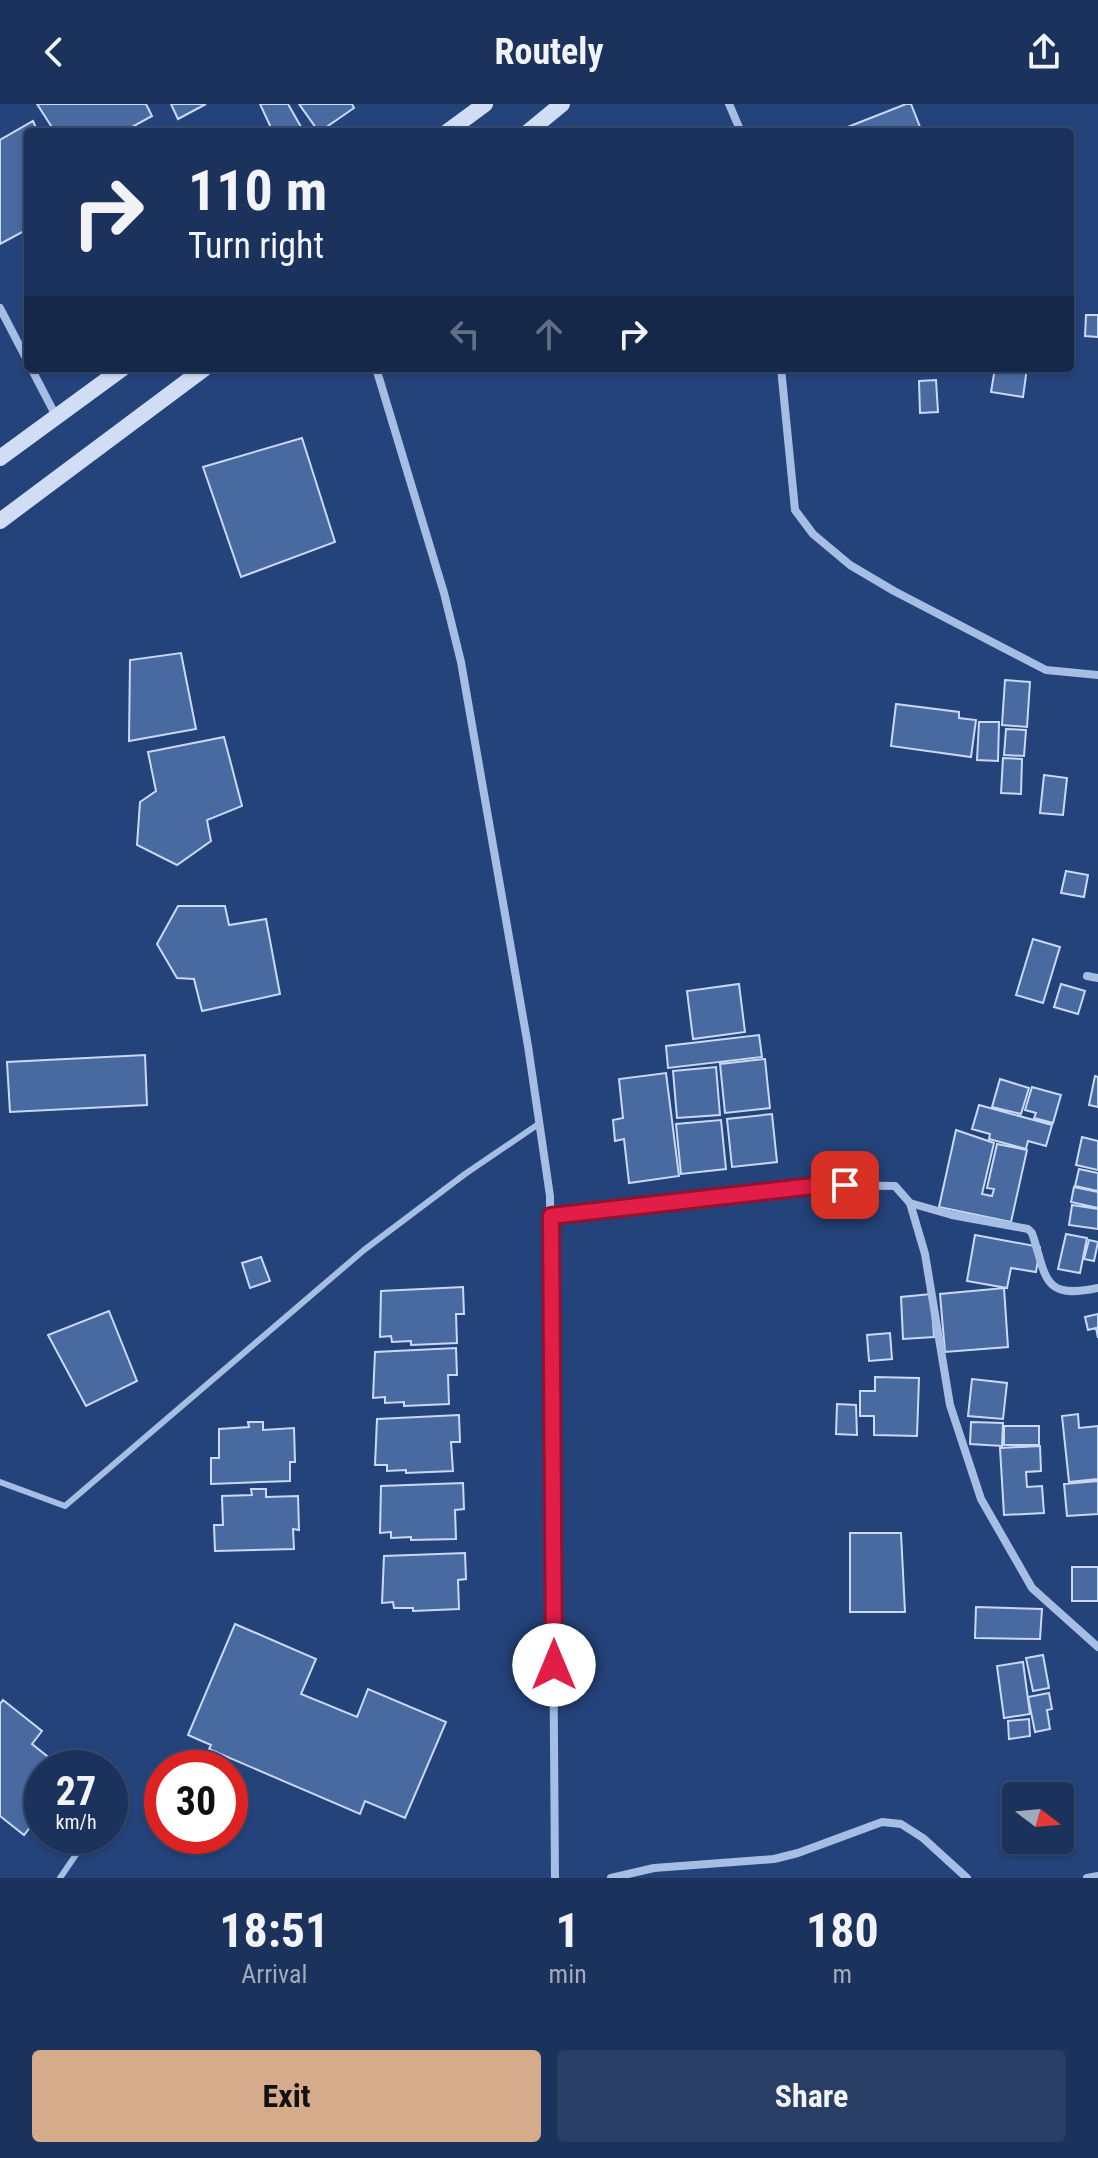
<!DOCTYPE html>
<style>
:root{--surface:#1b325c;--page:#283e65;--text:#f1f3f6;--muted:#a0aabb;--line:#394d72;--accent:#d6ab8b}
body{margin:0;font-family:"Roboto Condensed",sans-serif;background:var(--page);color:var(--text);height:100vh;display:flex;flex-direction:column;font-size:30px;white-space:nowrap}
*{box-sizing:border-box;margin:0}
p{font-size:26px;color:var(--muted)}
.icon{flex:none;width:44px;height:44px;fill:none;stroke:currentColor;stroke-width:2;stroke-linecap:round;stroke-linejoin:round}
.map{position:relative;height:1774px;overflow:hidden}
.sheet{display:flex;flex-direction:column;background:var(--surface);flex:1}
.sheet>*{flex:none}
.banner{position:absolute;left:24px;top:24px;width:1050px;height:244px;border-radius:8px;box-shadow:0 2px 6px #0004,0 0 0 2px var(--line);background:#1b325c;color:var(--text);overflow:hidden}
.needle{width:52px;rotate:106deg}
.buttons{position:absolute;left:1002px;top:1678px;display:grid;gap:16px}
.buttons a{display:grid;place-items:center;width:72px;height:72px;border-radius:8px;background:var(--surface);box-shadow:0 2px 6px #0004,0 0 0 2px var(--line);font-size:40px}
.speed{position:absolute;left:24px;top:1646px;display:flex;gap:16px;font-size:40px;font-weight:700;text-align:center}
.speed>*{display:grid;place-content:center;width:104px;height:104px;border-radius:50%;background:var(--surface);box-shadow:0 2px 6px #0004,0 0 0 2px var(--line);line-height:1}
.speed small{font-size:20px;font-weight:400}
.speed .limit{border:12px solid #d22;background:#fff;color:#111}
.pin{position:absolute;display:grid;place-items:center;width:68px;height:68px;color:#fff;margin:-34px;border-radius:16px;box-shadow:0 4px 12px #0006}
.me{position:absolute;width:88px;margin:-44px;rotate:0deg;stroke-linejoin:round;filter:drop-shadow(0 0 6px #0008)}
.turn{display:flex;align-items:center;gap:28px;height:168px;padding:0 32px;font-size:36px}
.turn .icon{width:104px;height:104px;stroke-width:2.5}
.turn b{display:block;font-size:56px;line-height:68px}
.lanes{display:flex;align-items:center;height:76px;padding:0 32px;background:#0003;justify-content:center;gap:40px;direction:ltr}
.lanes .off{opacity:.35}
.eta{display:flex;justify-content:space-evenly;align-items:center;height:136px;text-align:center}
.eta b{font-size:48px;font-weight:700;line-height:56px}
.cta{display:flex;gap:16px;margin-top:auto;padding:16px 32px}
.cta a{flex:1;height:92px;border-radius:8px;background:var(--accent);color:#111;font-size:32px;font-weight:700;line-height:92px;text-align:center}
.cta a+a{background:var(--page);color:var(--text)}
header{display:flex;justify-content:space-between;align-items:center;height:104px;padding:0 32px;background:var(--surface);font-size:36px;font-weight:700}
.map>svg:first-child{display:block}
.building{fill:#486aa1;stroke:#c9d9f3;stroke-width:2}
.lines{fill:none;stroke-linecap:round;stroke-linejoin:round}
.lane{stroke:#a7bee4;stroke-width:6}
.street{stroke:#a7bee4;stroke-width:8}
.secondary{stroke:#d0ddf4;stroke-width:16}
.route-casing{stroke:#92132f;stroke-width:20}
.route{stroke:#e11d48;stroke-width:14}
</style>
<header><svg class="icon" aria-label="back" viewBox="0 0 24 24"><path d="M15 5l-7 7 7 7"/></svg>Routely<svg class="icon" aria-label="share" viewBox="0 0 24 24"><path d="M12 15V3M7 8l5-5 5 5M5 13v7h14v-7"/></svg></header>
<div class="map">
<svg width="1098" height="1774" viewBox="0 0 1098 1774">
<rect width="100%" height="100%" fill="#24437a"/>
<path class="building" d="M 37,0 L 146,0 L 152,12 L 123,28 L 55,28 Z
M 171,0 L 206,0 L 178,15 Z
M 260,0 L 288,0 L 304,28 L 273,28 Z
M 299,0 L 352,0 L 354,4 L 319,28 Z
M 906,0 L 911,0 L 922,28 L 835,28 Z
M 33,17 L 38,28 L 28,28 L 28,125 L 0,140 L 0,36 Z
M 1086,211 L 1098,211 L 1098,233 L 1085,232 Z
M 995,264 L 1027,264 L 1023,293 L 991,288 Z
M 936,276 L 938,308 L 920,309 L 919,277 Z
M 302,334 L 335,438 L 241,473 L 203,363 Z
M 181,549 L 196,625 L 129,637 L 130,556 Z
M 1005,576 L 1030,578 L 1027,623 L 1002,621 Z
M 896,600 L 959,608 L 959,614 L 976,616 L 971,653 L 891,642 Z
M 979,618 L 999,618 L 998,657 L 977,656 Z
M 1006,625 L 1026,626 L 1024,652 L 1004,651 Z
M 224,633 L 242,702 L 207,716 L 211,737 L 177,761 L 137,741 L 140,698 L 156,687 L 148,648 Z
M 1003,654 L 1022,655 L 1021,690 L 1001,689 Z
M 1044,671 L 1067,674 L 1063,711 L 1040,709 Z
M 1066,767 L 1088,771 L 1084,793 L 1061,789 Z
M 178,802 L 225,802 L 229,821 L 266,815 L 280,890 L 202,907 L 194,875 L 177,874 L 157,840 Z
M 1033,835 L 1060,843 L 1043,899 L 1016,891 Z
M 739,880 L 745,928 L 693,935 L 687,887 Z
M 1061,880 L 1085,887 L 1078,910 L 1054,903 Z
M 759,931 L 762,953 L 668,964 L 666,942 Z
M 145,951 L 147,1001 L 10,1008 L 7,958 Z
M 765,955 L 770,1004 L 725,1009 L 720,960 Z
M 716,963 L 720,1011 L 677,1014 L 673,967 Z
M 666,969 L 679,1072 L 629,1079 L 624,1035 L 615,1037 L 613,1016 L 623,1014 L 619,975 Z
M 1095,972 L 1098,973 L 1098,1003 L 1089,1001 Z
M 1000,975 L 1029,984 L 1021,1010 L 992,1003 Z
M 1032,983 L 1061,991 L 1053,1019 L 1034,1014 L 1036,1009 L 1025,1006 Z
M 979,1001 L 1052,1021 L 1046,1042 L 1028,1037 L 1026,1045 L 989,1035 L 990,1030 L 972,1025 Z
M 772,1010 L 777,1058 L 732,1063 L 727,1015 Z
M 721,1016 L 726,1065 L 681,1070 L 676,1020 Z
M 956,1026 L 994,1039 L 982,1090 L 992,1092 L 994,1085 L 987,1084 L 997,1040 L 1027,1046 L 1011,1118 L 939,1103 Z
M 1082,1033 L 1098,1037 L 1098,1066 L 1076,1061 Z
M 1079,1065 L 1098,1069 L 1098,1087 L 1075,1082 Z
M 1074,1083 L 1098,1088 L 1098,1104 L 1071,1098 Z
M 1072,1101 L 1098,1105 L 1098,1125 L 1069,1121 Z
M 1066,1130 L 1087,1134 L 1080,1169 L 1058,1165 Z
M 975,1131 L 1040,1143 L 1036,1168 L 1011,1164 L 1007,1184 L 967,1177 Z
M 1089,1136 L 1098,1138 L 1094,1157 L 1084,1155 Z
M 261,1153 L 270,1177 L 250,1184 L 242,1159 Z
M 463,1183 L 464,1210 L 456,1210 L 457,1239 L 411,1241 L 411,1237 L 392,1238 L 391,1232 L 380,1233 L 381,1187 Z
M 1004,1184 L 1008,1243 L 945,1248 L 940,1190 Z
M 931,1190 L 934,1233 L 903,1235 L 901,1193 Z
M 109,1207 L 137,1277 L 86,1302 L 48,1231 Z
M 1098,1210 L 1098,1234 L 1096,1224 L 1088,1226 L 1085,1213 Z
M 890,1229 L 892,1255 L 869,1257 L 867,1231 Z
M 456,1244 L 457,1271 L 448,1271 L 449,1300 L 404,1302 L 404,1298 L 385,1299 L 385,1293 L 373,1294 L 375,1248 Z
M 875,1273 L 919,1274 L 917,1332 L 874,1331 L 874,1312 L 860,1312 L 860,1287 L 875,1287 Z
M 972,1275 L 1007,1279 L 1003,1315 L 968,1312 Z
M 837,1300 L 856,1301 L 857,1331 L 836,1330 Z
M 1078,1310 L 1079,1324 L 1098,1322 L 1098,1375 L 1069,1378 L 1062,1312 Z
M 459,1311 L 460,1338 L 451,1338 L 453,1367 L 406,1369 L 406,1366 L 387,1367 L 387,1361 L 375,1361 L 377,1315 Z
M 248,1318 L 263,1318 L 263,1326 L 294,1324 L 295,1358 L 290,1358 L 290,1377 L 211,1380 L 211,1354 L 219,1354 L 219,1325 L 249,1323 Z
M 971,1318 L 1003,1319 L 1002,1342 L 970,1340 Z
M 1004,1322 L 1039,1322 L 1039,1341 L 1004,1341 Z
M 1040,1342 L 1041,1367 L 1026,1368 L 1027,1383 L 1042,1382 L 1044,1409 L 1004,1411 L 1000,1344 Z
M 1098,1377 L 1098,1410 L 1067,1412 L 1064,1380 Z
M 463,1379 L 464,1405 L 455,1406 L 456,1435 L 411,1436 L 411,1433 L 391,1434 L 391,1428 L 380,1429 L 381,1382 Z
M 251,1385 L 266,1385 L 266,1393 L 298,1392 L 299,1426 L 293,1425 L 294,1445 L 215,1447 L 214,1421 L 223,1421 L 222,1392 L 252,1391 Z
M 850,1429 L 901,1429 L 905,1508 L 850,1508 Z
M 465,1449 L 466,1475 L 458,1476 L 459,1505 L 413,1507 L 413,1504 L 394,1504 L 393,1498 L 382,1499 L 384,1452 Z
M 1072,1463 L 1098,1463 L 1098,1497 L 1072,1497 Z
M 976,1503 L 1042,1505 L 1040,1535 L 975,1534 Z
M 235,1520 L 316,1555 L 301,1590 L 357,1613 L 368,1585 L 446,1618 L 405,1714 L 365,1697 L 360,1710 L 209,1645 L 211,1641 L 188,1631 Z
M 1043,1551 L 1049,1584 L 1033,1587 L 1026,1554 Z
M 1023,1558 L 1030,1610 L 1004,1614 L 997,1562 Z
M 1049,1589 L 1052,1605 L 1047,1606 L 1050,1625 L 1035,1628 L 1028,1593 Z
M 3,1596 L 42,1627 L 32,1640 L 62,1664 L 42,1664 L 42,1708 L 24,1731 L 0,1712 L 0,1600 Z
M 1029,1615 L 1030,1632 L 1009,1635 L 1008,1617 Z"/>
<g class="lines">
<path class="lane" d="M 0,1378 L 65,1402 L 364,1146 L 465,1070 L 540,1019
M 60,1774 L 86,1736"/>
<path class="street" d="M 729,0 L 741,28
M 0,204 L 28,258
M 31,264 L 56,312
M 376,264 L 444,489 L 461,558 L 528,942 L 550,1092 L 555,1774
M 781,264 L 795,406 L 813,430 L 850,461 L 894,487 L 1046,566 L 1098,571
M 1087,872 L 1098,874
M 910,1099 L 952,1111 L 1028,1125 L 1032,1129 C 1047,1174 1042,1196 1098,1184
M 551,1112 L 822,1081 L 895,1082 L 910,1099 L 925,1150 L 950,1301 L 981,1395 L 1032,1484 L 1098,1543
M 611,1774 L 654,1764 L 774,1755 L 798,1749 L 882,1718 L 901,1720 L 923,1734 L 967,1774
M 1087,1774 L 1098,1772"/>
<path class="secondary" d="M 447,28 L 485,0
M 528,28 L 562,0
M 0,354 L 123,264
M 0,417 L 205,264"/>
</g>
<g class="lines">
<defs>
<path id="route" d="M 554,1561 L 551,1112 L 822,1081 L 845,1081"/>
</defs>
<use href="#route" class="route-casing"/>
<use href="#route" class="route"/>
</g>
</svg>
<div class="buttons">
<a><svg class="needle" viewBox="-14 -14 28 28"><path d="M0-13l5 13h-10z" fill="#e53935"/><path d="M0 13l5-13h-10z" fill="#a0aabb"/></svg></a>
</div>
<div class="speed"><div>27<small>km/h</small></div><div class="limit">30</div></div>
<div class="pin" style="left:845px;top:1081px;background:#d93025"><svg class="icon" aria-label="arrive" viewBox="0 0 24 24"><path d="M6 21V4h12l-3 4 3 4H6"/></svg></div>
<svg class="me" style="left:554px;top:1561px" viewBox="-20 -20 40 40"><circle r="19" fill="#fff"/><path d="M0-13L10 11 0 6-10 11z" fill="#e11d48"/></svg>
<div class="banner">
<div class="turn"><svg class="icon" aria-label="right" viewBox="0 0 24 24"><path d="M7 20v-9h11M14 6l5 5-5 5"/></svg><div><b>110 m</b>Turn right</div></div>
<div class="lanes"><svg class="icon off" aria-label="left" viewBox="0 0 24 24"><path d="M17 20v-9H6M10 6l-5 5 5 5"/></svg><svg class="icon off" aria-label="ahead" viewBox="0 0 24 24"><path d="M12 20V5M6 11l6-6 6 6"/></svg><svg class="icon" aria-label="right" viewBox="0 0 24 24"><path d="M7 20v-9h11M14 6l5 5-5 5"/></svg></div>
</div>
</div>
<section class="sheet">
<div class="eta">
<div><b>18:51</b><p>Arrival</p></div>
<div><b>1</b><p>min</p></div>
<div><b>180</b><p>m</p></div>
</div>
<div class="cta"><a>Exit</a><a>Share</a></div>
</section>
